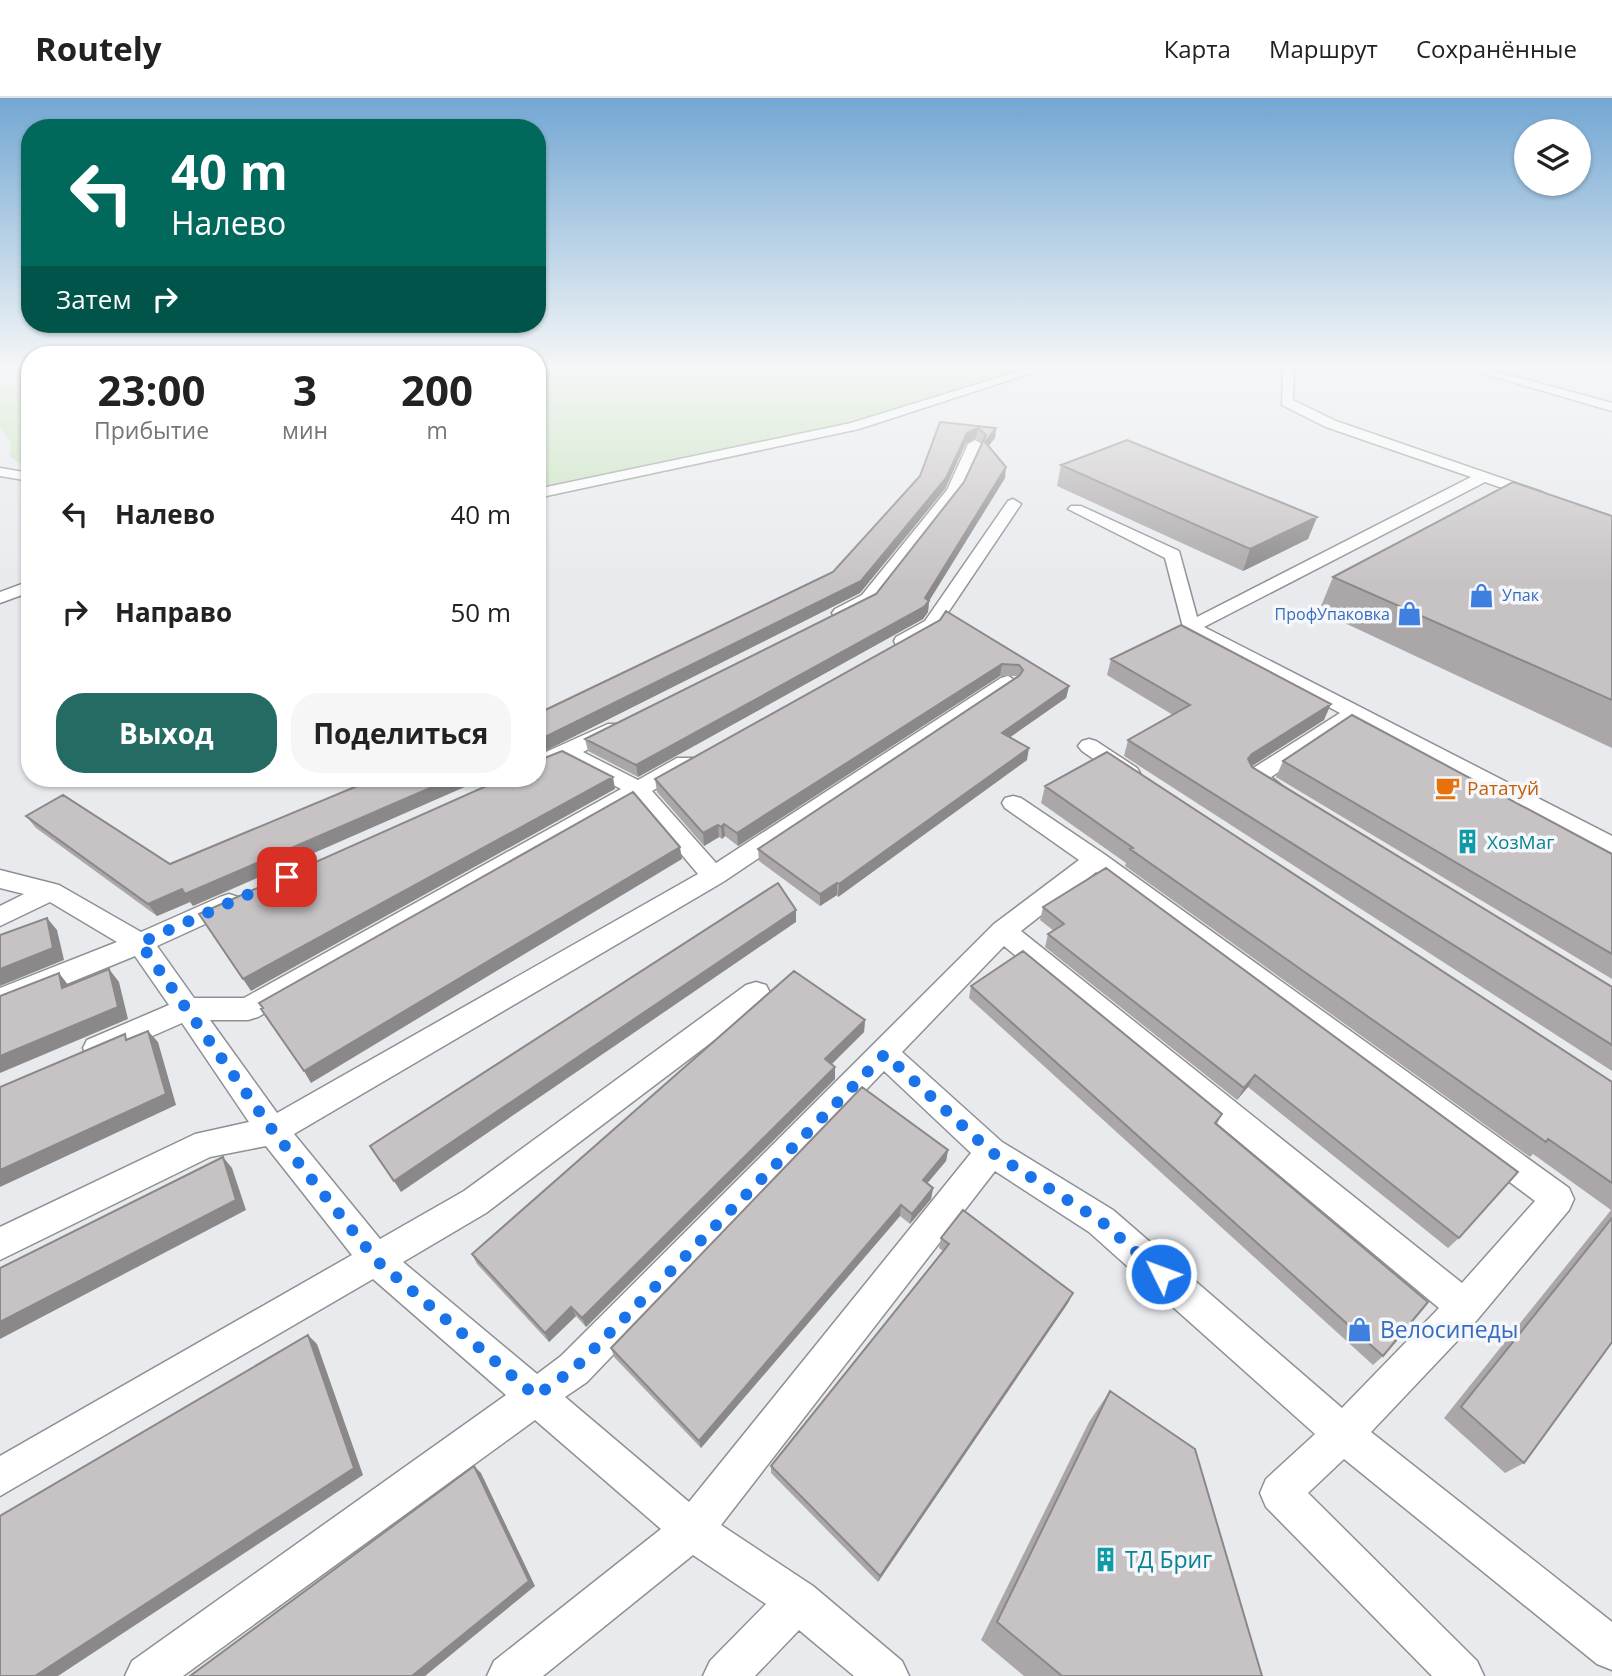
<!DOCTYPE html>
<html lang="ru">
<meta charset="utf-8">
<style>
:root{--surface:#fff;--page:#f6f6f6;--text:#222;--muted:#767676;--line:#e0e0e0;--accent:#246c63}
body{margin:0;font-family:"Open Sans",sans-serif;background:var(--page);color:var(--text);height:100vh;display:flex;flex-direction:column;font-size:26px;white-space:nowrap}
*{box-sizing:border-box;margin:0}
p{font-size:23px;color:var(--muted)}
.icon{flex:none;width:38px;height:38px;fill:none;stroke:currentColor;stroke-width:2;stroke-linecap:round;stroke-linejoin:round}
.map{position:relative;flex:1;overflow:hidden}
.sheet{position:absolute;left:21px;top:248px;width:525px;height:441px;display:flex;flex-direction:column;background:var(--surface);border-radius:28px;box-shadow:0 2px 5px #0004}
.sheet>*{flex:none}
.banner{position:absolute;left:21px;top:21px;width:525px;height:214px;border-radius:28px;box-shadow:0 2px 5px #0004;background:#00695c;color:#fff;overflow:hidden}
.fabs{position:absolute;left:1514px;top:21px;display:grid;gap:14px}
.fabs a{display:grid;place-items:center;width:77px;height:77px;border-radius:50%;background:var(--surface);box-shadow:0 2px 5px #0004;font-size:35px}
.pin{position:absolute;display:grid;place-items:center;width:60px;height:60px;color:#fff;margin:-30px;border-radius:14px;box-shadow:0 4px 10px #0006}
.me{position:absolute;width:77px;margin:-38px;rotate:312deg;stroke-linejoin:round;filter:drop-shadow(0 0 5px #0008)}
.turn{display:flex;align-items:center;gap:24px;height:147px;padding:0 35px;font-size:32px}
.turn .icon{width:91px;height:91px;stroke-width:2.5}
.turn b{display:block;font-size:49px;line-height:60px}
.then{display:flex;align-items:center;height:66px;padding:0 35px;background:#0003;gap:14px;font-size:26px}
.eta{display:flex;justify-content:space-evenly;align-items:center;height:119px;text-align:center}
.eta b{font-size:42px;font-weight:700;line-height:49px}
.primary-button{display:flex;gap:14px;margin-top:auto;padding:14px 35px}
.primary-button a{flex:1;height:80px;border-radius:28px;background:var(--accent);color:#fff;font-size:28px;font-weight:700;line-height:80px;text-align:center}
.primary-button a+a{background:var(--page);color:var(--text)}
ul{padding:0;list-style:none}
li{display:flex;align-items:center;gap:21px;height:98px;padding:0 35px}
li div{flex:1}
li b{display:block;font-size:26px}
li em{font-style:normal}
header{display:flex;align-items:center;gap:42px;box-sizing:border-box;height:98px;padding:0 35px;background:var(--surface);border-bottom:2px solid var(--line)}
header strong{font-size:33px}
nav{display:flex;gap:38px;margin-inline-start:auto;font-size:24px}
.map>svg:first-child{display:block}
.green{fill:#c4e2b8}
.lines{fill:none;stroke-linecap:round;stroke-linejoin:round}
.service-casing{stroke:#8e9094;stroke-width:3}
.service{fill:#fff;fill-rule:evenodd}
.wall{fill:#aba7a9}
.shaded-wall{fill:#8b8889}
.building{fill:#c7c2c4;stroke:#8b8889;stroke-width:2}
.route{stroke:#1a73e8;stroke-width:12;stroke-dasharray:0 21.6}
.labels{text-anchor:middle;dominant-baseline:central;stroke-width:7;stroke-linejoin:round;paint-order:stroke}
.far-shop-label{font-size:16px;fill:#366cbe;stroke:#f5f7fb;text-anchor:start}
.food-label{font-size:19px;fill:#c56008;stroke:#f5f7fb;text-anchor:start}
.culture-label{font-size:19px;fill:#0d838f;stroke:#f5f7fb;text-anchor:start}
.near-shop-label{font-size:23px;fill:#366cbe;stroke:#f5f7fb;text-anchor:start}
.near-culture-label{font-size:23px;fill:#0d838f;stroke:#f5f7fb;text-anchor:start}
</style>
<header>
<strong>Routely</strong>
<nav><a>Карта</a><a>Маршрут</a><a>Сохранённые</a></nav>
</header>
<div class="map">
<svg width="1612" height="1578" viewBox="0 0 1612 1578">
<rect width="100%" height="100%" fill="#e8eaee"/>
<path class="green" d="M 537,267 L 1042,267 L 868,321 L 537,390 Z
M 30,284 L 30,372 L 10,359 L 11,345 L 0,329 L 0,289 Z"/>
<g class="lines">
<defs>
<path id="service" d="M 1039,267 L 1056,267 L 859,331 L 537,400 L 537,391 L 851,325 Z
M 1283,267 L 1299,267 L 1294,270 L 1293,302 L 1336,323 L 1542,394 L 1545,397 L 1537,402 L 1485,384 L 1204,529 L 1612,738 L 1612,756 L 1355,623 L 1271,679 L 1287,692 L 1284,697 C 1270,701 1252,691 1244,679 L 1247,674 L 1340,615 L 1184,533 L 1165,460 L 1068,411 L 1071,408 L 1081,408 L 1179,453 L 1197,519 L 1471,379 L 1326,329 L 1282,307 Z
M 1454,267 L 1472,267 L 1612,305 L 1612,313 Z
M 975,342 L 982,346 L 961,393 L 874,505 L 847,519 L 835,519 L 832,515 L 835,511 L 862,497 L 947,392 L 968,346 Z
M 0,370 L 30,375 L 30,383 L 0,378 Z
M 1013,401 L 1021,406 L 937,531 L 910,547 L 896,547 L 894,543 L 896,539 L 925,523 L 1008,403 Z
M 30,483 L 30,494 L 0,505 L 0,494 Z
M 1008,578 L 1018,584 L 1015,588 L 723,784 L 294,1036 L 380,1141 L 464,1093 L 746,887 L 756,884 L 766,887 L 770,895 L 766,903 L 486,1115 L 403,1164 L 537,1276 L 561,1258 L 994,826 L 1079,762 L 1005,710 L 1002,705 L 1005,700 L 1013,698 L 1021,700 L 1104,756 L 1569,1090 L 1574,1101 L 1569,1112 L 1477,1222 L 1371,1334 L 1612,1524 L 1612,1572 L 1597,1566 L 1344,1361 L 1308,1395 L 1477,1563 L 1484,1578 L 1432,1578 L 1266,1409 L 1260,1395 L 1266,1381 L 1315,1336 L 1089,1134 L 995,1073 L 721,1427 L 813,1488 L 902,1563 L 909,1578 L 854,1578 L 799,1532 L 755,1578 L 703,1578 L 710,1563 L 766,1506 L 693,1457 L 543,1578 L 487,1578 L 494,1563 L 661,1431 L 535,1322 L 183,1578 L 125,1578 L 132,1563 L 506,1297 L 373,1181 L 0,1398 L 0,1358 L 352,1157 L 266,1048 L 210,1059 L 0,1162 L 0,1129 L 195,1036 L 249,1024 L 182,925 L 107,958 L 97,962 L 87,958 L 83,950 L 87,942 L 169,907 L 135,858 L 0,913 L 0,890 L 117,844 L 50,804 L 0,828 L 0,808 L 24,796 L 0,790 L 0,772 L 59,787 L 141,834 L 220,799 L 229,796 L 238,799 L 241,805 L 238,811 L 157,848 L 194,900 L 244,900 L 621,691 L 565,662 L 537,674 L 537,658 L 608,626 L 622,626 L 625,630 L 622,634 L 583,654 L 638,682 L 677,660 L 693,660 L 696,665 L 693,670 L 652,693 L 716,765 L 1001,580 ZM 636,702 L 698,776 L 277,1015 L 210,922 L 248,922 L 258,919 ZM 1096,774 L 1535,1103 L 1462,1185 L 1021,833 ZM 1004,848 L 1439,1210 L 1342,1310 L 1113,1112 L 1002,1044 L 902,954 ZM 884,973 L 971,1055 L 689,1404 L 565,1299 L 587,1284 Z
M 1089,641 L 1096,643 L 1137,670 L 1140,675 L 1137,680 L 1121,680 L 1082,653 L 1078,648 L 1082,643 Z"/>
</defs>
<use href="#service" class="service-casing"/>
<use href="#service" class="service"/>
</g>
<path class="wall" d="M 940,324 L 996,330 L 995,340 L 988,348 L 1005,380 L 929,503 L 928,514 L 923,521 L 638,679 L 588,653 L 585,641 L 876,496 L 964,384 L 982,345 L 976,340 L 966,345 L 945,391 L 860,495 L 537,657 L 537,616 L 833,474 L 920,378 Z
M 1061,367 L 1317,419 L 1308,441 L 1243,473 L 1057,388 Z
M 1612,418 L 1612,650 L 1319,513 L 1333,479 Z
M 940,522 L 1069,588 L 1066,600 L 1010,639 L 1027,662 L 838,799 L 837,797 L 820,808 L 759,763 L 758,751 L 1017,578 L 1000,578 L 738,748 L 725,738 L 722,741 L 719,739 L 704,748 L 657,694 L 655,681 Z
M 1111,561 L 1324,622 L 1251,668 L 1252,669 L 1612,889 L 1612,973 L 1124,658 L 1128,642 L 1173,617 L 1107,577 Z
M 1283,663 L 1612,756 L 1612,881 L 1276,679 Z
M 1045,688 L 1612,984 L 1612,1244 L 1524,1365 L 1505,1375 L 1444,1320 L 1611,1112 L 1533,1056 L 1530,1059 L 1125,768 L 1126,765 L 1041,705 Z
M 26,718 L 170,766 L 193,808 L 190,804 L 157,818 L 36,730 Z
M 1043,809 L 1459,1140 L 1448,1150 L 1248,989 L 1237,1002 L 1045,849 L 1048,836 L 1054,833 L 1040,822 Z
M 971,888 L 1222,1016 L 1217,1026 L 1383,1258 L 1373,1267 L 969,900 Z
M 865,922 L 864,934 L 831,966 L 835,969 L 835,981 L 586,1229 L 576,1218 L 549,1244 L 477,1166 L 472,1156 Z
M 948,1052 L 946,1063 L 927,1085 L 933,1090 L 931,1101 L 910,1126 L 900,1118 L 701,1350 L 614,1259 L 611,1250 Z
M 941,1140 L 1073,1195 L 1068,1205 L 878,1484 L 771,1375 L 771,1368 L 943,1153 L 939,1150 Z
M 1110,1293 L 1262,1578 L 1024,1578 L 981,1542 L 1089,1324 Z"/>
<path class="shaded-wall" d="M 978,330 L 976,340 L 966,345 L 945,391 L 860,495 L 537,657 L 537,643 L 861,483 L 967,335 Z
M 996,330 L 995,340 L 984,354 L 985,344 Z
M 1006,369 L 1005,380 L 929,503 L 928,514 L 923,521 L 638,679 L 636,667 L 925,500 Z
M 1317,419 L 1308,441 L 1243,473 L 1250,451 Z
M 1002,566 L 1000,578 L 738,748 L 737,735 Z
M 1069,588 L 1066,600 L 999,647 L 1002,635 Z
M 1331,606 L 1324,622 L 1246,672 L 1248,661 L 1252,656 Z
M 1029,650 L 1027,662 L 838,799 L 839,786 Z
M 613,679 L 615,691 L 251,893 L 243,881 Z
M 451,681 L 483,681 L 193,808 L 185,796 Z
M 724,726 L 725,738 L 722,741 L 721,729 Z
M 718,727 L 719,739 L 704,748 L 703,735 Z
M 680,749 L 682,761 L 311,985 L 304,973 Z
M 837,785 L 837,797 L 820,808 L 820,796 Z
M 182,791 L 190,804 L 157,818 L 148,806 Z
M 796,812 L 796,824 L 401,1094 L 394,1083 Z
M 47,820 L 57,832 L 64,862 L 0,888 L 0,871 Z
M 109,871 L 119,884 L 128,921 L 0,975 L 0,958 Z
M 59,875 L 69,888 L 62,890 Z
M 865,922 L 864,934 L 825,973 L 825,961 Z
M 148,933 L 158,944 L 176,1007 L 0,1089 L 0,1072 Z
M 835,969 L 835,981 L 586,1229 L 582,1220 Z
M 1255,977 L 1248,989 L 1237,1002 L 1244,990 Z
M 948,1052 L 946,1063 L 921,1093 L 923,1082 Z
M 223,1059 L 232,1070 L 246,1112 L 0,1241 L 0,1224 Z
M 933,1090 L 931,1101 L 910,1126 L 912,1116 Z
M 901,1107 L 900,1118 L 701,1350 L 699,1343 Z
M 1073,1195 L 1068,1205 L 878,1484 L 880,1478 Z
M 571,1209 L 576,1218 L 549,1244 L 545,1235 Z
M 308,1237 L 317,1246 L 363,1377 L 58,1578 L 35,1578 Z
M 474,1368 L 481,1375 L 535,1488 L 425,1578 L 412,1578 Z"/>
<path class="building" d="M 940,324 L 996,330 L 985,344 L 1006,369 L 925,500 L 929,503 L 924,509 L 636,667 L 585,641 L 876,496 L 964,384 L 986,337 L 978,330 L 967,335 L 946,380 L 861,483 L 537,643 L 537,616 L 833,474 L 920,378 Z
M 1127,342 L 1317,419 L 1250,451 L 1061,367 Z
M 1513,384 L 1612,418 L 1612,602 L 1333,479 Z
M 946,513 L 1069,588 L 1002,635 L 1029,650 L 839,786 L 837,785 L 820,796 L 758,751 L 1019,578 L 1023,572 L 1019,567 L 1002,566 L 737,735 L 724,726 L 721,729 L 718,727 L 703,735 L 655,681 L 940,522 Z
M 1181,527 L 1331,606 L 1252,656 L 1248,661 L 1252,669 L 1612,889 L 1612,947 L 1128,642 L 1190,607 L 1111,561 Z
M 1352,617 L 1612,756 L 1612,856 L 1283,663 Z
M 562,653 L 613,679 L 243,881 L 199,816 L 502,681 L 537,681 L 537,663 Z
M 1107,654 L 1612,984 L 1612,1085 L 1548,1041 L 1546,1044 L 1130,751 L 1133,750 L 1045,688 Z
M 374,681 L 451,681 L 185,796 L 182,791 L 148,806 L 26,718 L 63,697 L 170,766 Z
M 633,694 L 680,749 L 304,973 L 261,911 L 263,910 L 259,905 Z
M 1106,770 L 1518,1074 L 1459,1140 L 1255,977 L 1244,990 L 1048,836 L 1064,826 L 1043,809 Z
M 778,785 L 796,812 L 394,1083 L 370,1048 Z
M 47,820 L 53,850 L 0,871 L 0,837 Z
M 1023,853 L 1222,1016 L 1215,1025 L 1428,1204 L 1383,1258 L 971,888 Z
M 109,871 L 118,909 L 0,958 L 0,898 L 59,875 L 62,890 Z
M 794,873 L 865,922 L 825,961 L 835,969 L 582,1220 L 571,1209 L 545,1235 L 472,1156 Z
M 148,933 L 166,996 L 0,1072 L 0,989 L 125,936 L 126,942 Z
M 862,989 L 948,1052 L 923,1082 L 933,1090 L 912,1116 L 901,1107 L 699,1343 L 611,1250 Z
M 223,1059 L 236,1102 L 0,1224 L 0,1170 Z
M 963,1112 L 1073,1195 L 880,1478 L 771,1368 L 949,1146 L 941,1140 Z
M 1612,1120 L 1612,1244 L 1524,1365 L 1461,1309 Z
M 308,1237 L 354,1370 L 35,1578 L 0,1578 L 0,1418 Z
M 1110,1293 L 1195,1351 L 1262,1578 L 1062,1578 L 997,1524 Z
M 474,1368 L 529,1483 L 412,1578 L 190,1578 Z"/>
<linearGradient id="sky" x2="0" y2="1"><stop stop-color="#73a7d3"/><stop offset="0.55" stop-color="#f5f6f7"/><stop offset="1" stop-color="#f5f6f7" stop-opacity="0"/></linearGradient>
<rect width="1612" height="488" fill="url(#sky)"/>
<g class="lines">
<path class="route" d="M 287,779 L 140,845 L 273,1033 L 377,1163 L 536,1298 L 574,1271 L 885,956 L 991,1054 L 1101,1123 L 1161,1176"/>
</g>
<defs>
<symbol id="shop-bare" viewBox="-9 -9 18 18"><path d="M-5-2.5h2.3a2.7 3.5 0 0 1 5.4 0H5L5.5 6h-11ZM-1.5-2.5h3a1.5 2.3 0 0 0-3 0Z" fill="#3f7fe0" stroke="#f5f7fb" stroke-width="2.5" paint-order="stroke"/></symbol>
<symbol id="cafe-bare" viewBox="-9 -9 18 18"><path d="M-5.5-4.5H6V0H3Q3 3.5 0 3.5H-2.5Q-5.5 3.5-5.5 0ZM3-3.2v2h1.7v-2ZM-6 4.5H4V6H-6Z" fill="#e8710a" stroke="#f5f7fb" stroke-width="2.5" paint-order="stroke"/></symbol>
<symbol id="building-bare" viewBox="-9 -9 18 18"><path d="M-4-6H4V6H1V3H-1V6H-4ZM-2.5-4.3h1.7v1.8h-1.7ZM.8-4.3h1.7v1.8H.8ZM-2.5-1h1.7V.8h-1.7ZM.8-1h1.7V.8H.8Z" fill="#0f9aa8" stroke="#f5f7fb" stroke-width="2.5" paint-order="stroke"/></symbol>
</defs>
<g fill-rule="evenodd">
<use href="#shop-bare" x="1464" y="480" width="35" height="35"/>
<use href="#shop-bare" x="1392" y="498" width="35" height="35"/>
<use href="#cafe-bare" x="1430" y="672" width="35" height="35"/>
<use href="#building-bare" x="1450" y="726" width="35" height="35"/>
<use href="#shop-bare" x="1342" y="1214" width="35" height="35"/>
<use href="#building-bare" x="1088" y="1444" width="35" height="35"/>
</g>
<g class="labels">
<g class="far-shop-label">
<text x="1502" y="497">Упак</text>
<text x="1390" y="516" text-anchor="end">ПрофУпаковка</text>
</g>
<g class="food-label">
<text x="1467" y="690">Рататуй</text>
</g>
<g class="culture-label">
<text x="1487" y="744">ХозМаг</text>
</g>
<g class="near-shop-label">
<text x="1380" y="1231">Велосипеды</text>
</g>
<g class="near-culture-label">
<text x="1125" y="1461">ТД Бриг</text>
</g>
</g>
</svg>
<div class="fabs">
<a><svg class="icon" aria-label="layers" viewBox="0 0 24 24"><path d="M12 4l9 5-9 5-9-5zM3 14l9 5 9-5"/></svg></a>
</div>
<div class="pin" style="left:287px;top:779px;background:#d93025"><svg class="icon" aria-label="arrive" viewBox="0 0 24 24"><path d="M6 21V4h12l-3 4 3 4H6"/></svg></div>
<svg class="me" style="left:1161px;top:1176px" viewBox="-20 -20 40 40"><circle r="17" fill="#1a73e8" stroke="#fff" stroke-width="3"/><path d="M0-11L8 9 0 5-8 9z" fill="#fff"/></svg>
<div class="banner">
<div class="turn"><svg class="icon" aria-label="left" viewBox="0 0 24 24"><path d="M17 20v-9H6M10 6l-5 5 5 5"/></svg><div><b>40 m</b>Налево</div></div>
<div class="then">Затем<svg class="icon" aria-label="right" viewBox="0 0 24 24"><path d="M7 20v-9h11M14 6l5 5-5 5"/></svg></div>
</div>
<section class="sheet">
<div class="eta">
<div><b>23:00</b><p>Прибытие</p></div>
<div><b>3</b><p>мин</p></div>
<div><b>200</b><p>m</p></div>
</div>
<ul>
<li><svg class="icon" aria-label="left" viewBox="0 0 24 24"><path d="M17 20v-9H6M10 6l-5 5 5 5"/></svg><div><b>Налево</b></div><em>40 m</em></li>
<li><svg class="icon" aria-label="right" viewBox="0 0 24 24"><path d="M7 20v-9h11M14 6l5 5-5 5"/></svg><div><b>Направо</b></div><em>50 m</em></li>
</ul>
<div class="primary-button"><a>Выход</a><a>Поделиться</a></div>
</section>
</div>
